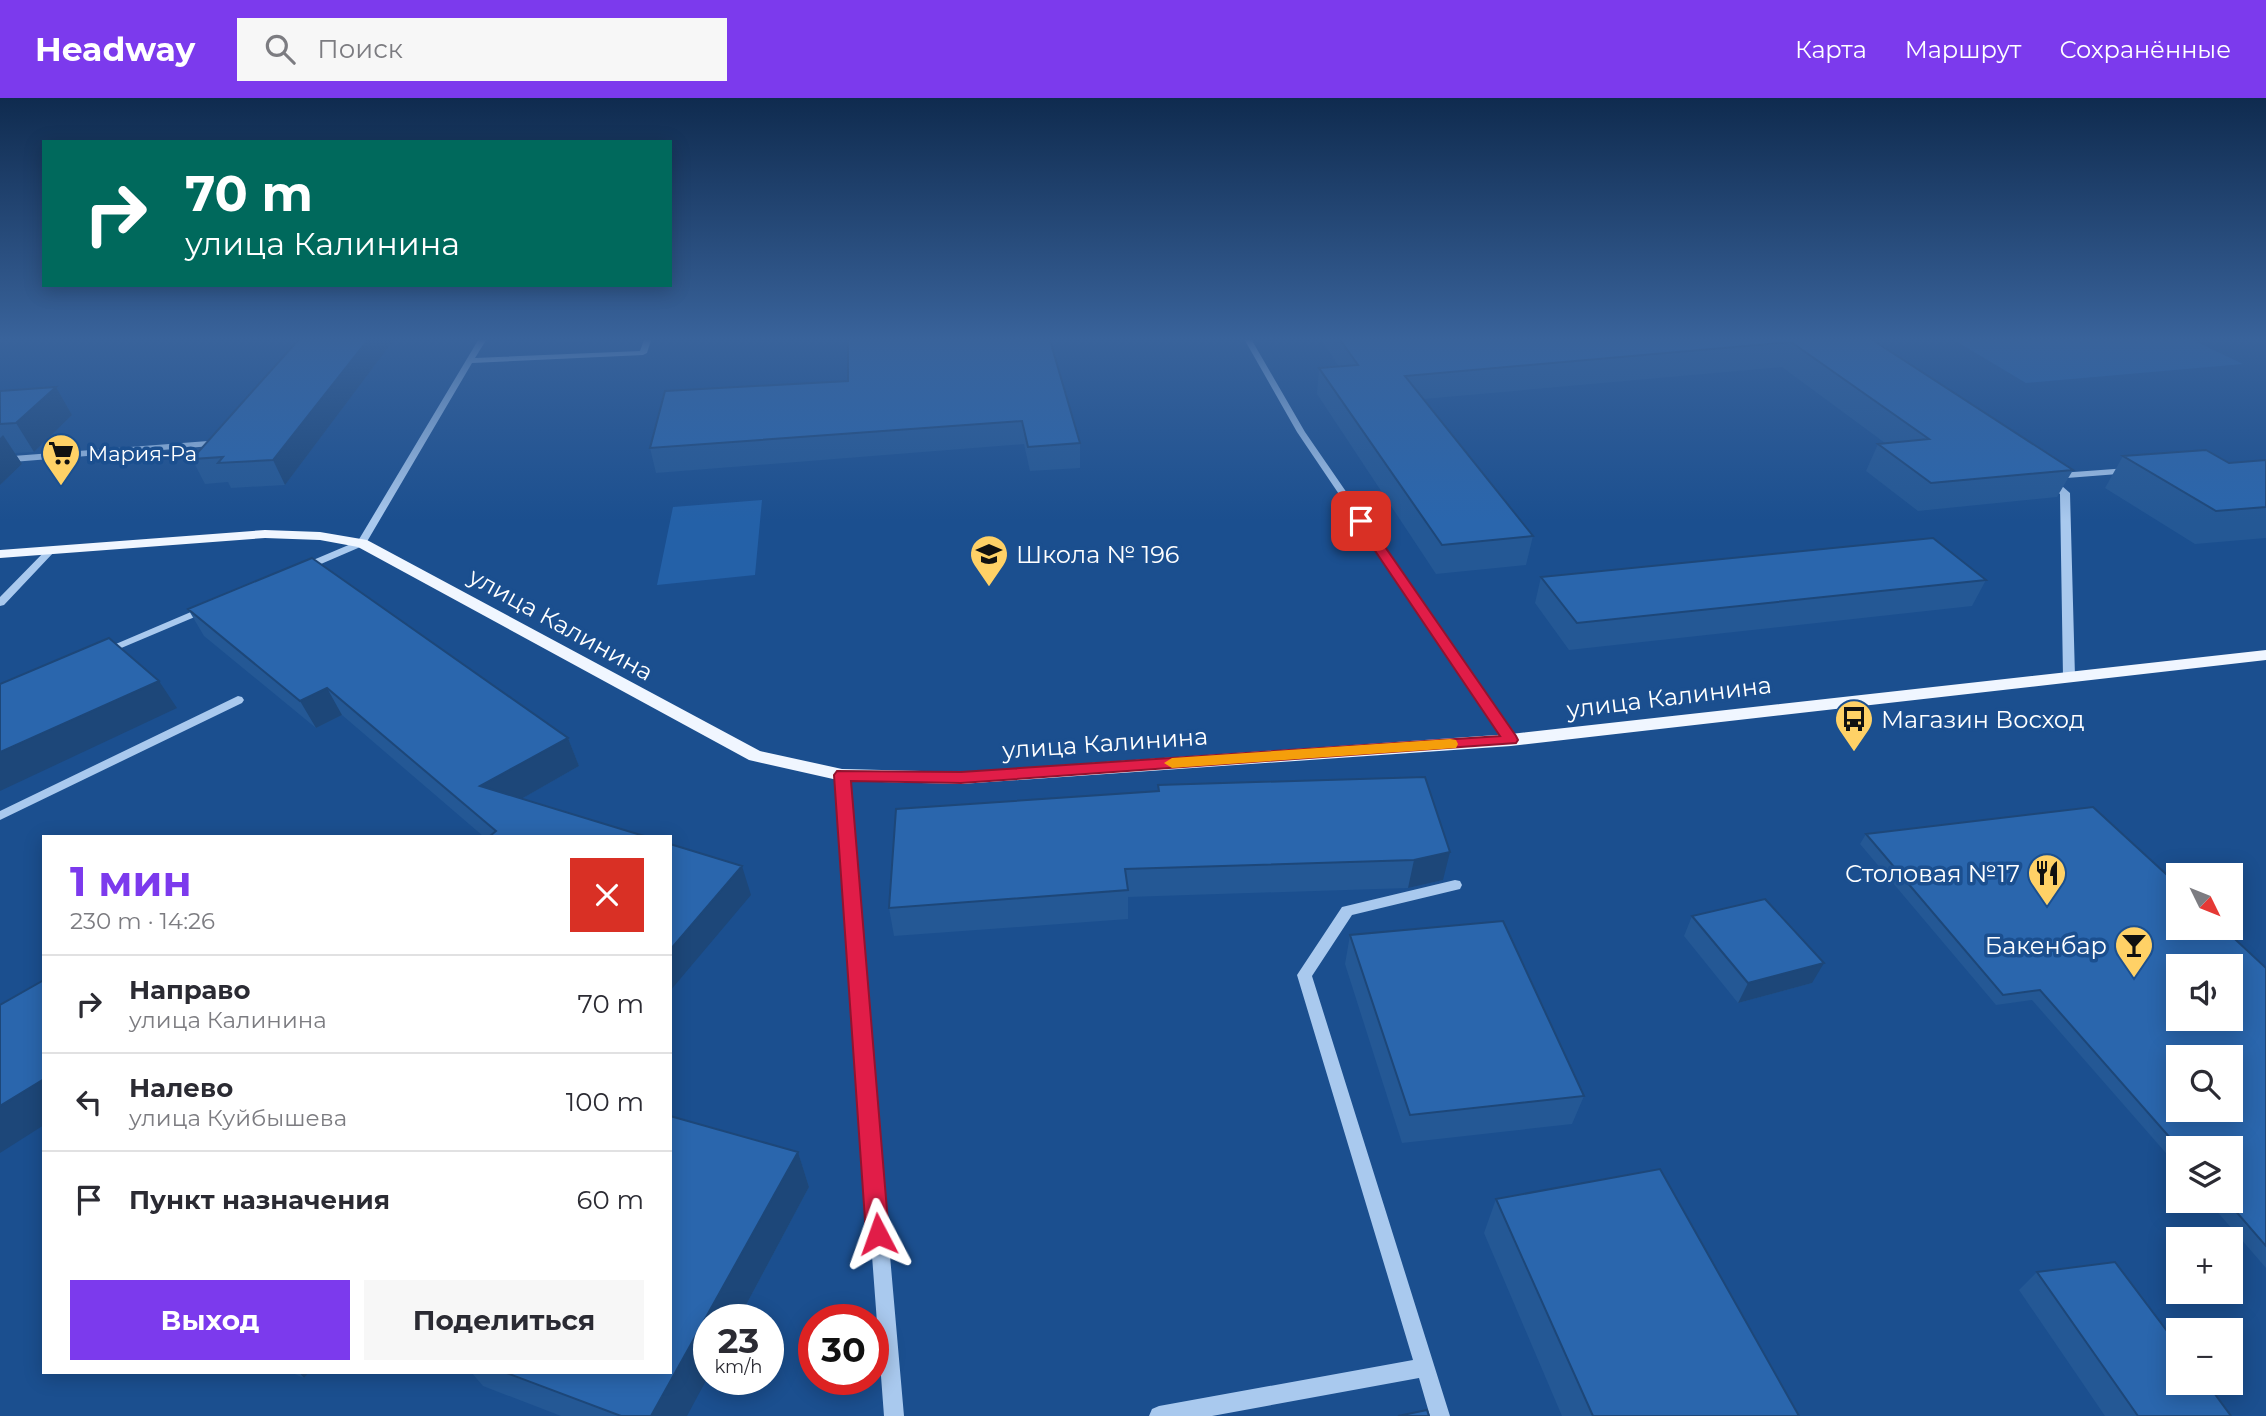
<!DOCTYPE html>
<html lang="ru">
<meta charset="utf-8">
<style>
:root{--surface:#fff;--page:#f7f7f7;--text:#2b2b33;--muted:#7c7c81;--line:#e1e1e2;--accent:#7c3aed}
body{margin:0;font-family:Montserrat,sans-serif;background:var(--page);color:var(--text);height:100vh;display:flex;flex-direction:column;font-size:26px;white-space:nowrap}
*{box-sizing:border-box;margin:0}
p{font-size:23px;color:var(--muted)}
.icon{flex:none;width:38px;height:38px;fill:none;stroke:currentColor;stroke-width:2;stroke-linecap:round;stroke-linejoin:round}
.map{position:relative;flex:1;overflow:hidden}
.details{position:absolute;left:42px;top:737px;width:630px;height:539px;display:flex;flex-direction:column;background:var(--surface);border-radius:0px;box-shadow:0 4px 18px #0003}
.details>*{flex:none}
.hud{position:absolute;left:42px;top:42px;width:630px;height:147px;border-radius:0px;box-shadow:0 4px 18px #0003;background:#00695c;color:#fff;overflow:hidden}
.needle{width:46px;rotate:133deg}
.tools{position:absolute;left:2166px;top:765px;display:grid;gap:14px}
.tools a{display:grid;place-items:center;width:77px;height:77px;border-radius:0px;background:var(--surface);box-shadow:0 4px 18px #0003;font-size:35px}
.speed{position:absolute;left:693px;top:1206px;display:flex;gap:14px;font-size:35px;font-weight:700;text-align:center}
.speed>*{display:grid;place-content:center;width:91px;height:91px;border-radius:50%;background:var(--surface);box-shadow:0 4px 18px #0003;line-height:1}
.speed small{font-size:18px;font-weight:400}
.speed .limit{border:10px solid #d22;background:#fff;color:#111}
.pin{position:absolute;display:grid;place-items:center;width:60px;height:60px;color:#fff;margin:-30px;border-radius:14px;box-shadow:0 4px 10px #0006}
.me{position:absolute;width:77px;margin:-38px;rotate:356deg;stroke-linejoin:round;filter:drop-shadow(0 0 5px #0008)}
.turn{display:flex;align-items:center;gap:24px;height:147px;padding:0 28px;font-size:32px}
.turn .icon{width:91px;height:91px;stroke-width:2.5}
.turn b{display:block;font-size:49px;line-height:60px}
.round{display:grid;place-items:center;flex:none;width:74px;height:74px;border-radius:0px;background:var(--page)}
.overview{display:flex;align-items:center;justify-content:space-between;height:119px;padding:0 28px}
h1{font-size:42px;font-weight:700;line-height:52px;color:var(--accent)}
.primary-button{display:flex;gap:14px;margin-top:auto;padding:14px 28px}
.primary-button a{flex:1;height:80px;border-radius:0px;background:var(--accent);color:#fff;font-size:28px;font-weight:700;line-height:80px;text-align:center}
.primary-button a+a{background:var(--page);color:var(--text)}
ul{padding:0;list-style:none}
li{display:flex;align-items:center;gap:21px;height:98px;padding:0 28px;border-top:2px solid var(--line)}
li div{flex:1}
li b{display:block;font-size:26px}
li em{font-style:normal}
header{display:flex;align-items:center;gap:42px;box-sizing:border-box;height:98px;padding:0 35px;background:var(--accent);color:#fff}
header strong{font-size:33px}
nav{display:flex;gap:38px;margin-inline-start:auto;font-size:24px}
.search{width:490px;height:63px;background:var(--page);display:flex;align-items:center;gap:18px;box-sizing:border-box;padding:0 24px;border-radius:0px;color:var(--muted);font-size:26px}
.map>svg:first-child{display:block}
.green{fill:#2461a8}
.lines{fill:none;stroke-linecap:round;stroke-linejoin:round}
.minor{fill:#a9c9ee;fill-rule:evenodd}
.major{fill:#f0f6ff;fill-rule:evenodd}
.wall{fill:#245895}
.shaded-wall{fill:#1d4779}
.building{fill:#2a66ad;stroke:#1d4779;stroke-width:2;fill-rule:evenodd}
.route{fill:#e11d48;stroke:#92132f;stroke-width:2}
.slow{fill:#f59e0b}
.labels{text-anchor:middle;dominant-baseline:central;stroke-width:7;stroke-linejoin:round;paint-order:stroke}
.far-poi-label{font-size:21px;fill:#fff;stroke:#1b4f8f;text-anchor:start}
.poi-label{font-size:24px;fill:#fff;stroke:#1b4f8f;text-anchor:start}
.street-label{font-size:24px;fill:#fff;stroke:#1b4f8f}
</style>
<header>
<strong>Headway</strong>
<div class="search"><svg class="icon" aria-label="search" viewBox="0 0 24 24"><circle cx="10" cy="10" r="6"/><path d="M15 15l6 6"/></svg>Поиск</div>
<nav><a>Карта</a><a>Маршрут</a><a>Сохранённые</a></nav>
</header>
<div class="map">
<svg width="2266" height="1318" viewBox="0 0 2266 1318">
<rect width="100%" height="100%" fill="#1b4f8f"/>
<path class="green" d="M 1949,239 L 2186,239 L 2243,266 L 2026,285 Z
M 762,402 L 755,477 L 657,487 L 673,409 Z"/>
<g class="lines">
<path class="minor" d="M 480,239 L 488,239 L 475,260 L 640,253 L 645,239 L 652,239 L 647,255 L 643,257 L 472,265 L 365,447 L 307,472 L 299,472 L 299,468 L 358,443 Z
M 1243,239 L 1250,239 L 1305,334 L 1515,639 L 1517,642 L 1515,645 L 1507,645 L 1297,334 Z
M 221,342 L 224,343 L 224,347 L 0,365 L 0,359 Z
M 2128,370 L 2132,373 L 2131,375 L 2054,381 L 2070,395 L 2075,579 L 2069,582 L 2065,581 L 2063,579 L 2060,396 L 2041,379 L 2046,376 Z
M 51,449 L 56,452 L 54,454 L 4,507 L 0,508 L 0,499 L 48,450 Z
M 205,508 L 209,509 L 210,511 L 209,513 L 107,556 L 99,556 L 97,554 Z
M 238,598 L 242,599 L 244,602 L 242,605 L 0,722 L 0,713 Z
M 842,673 L 848,677 L 904,1318 L 884,1318 L 836,677 Z
M 1455,782 L 1460,783 L 1462,787 L 1460,791 L 1352,817 L 1312,878 L 1450,1318 L 1430,1318 L 1419,1280 L 1212,1318 L 1149,1318 L 1152,1311 L 1159,1308 L 1413,1262 L 1297,877 L 1342,809 Z"/>
<path class="major" d="M 265,432 L 320,434 L 367,442 L 760,653 L 842,671 L 961,674 L 1511,636 L 2266,552 L 2266,562 L 1511,648 L 961,686 L 842,683 L 749,662 L 358,449 L 320,442 L 265,440 L 0,460 L 0,452 Z"/>
</g>
<path class="wall" d="M 301,239 L 396,239 L 285,387 L 231,390 L 228,384 L 205,386 L 192,361 Z
M 555,239 L 632,239 L 632,240 L 557,245 Z
M 848,239 L 1080,345 L 1080,370 L 1030,373 L 1024,346 L 656,375 L 650,350 L 848,283 Z
M 1320,239 L 1420,239 L 1422,241 L 1868,239 L 2073,372 L 2057,399 L 1918,413 L 1866,373 L 1878,346 L 1885,345 L 1782,269 L 1424,301 L 1533,438 L 1526,467 L 1436,476 L 1317,296 L 1319,270 L 1339,269 Z
M 56,289 L 72,317 L 34,354 L 15,355 L 22,366 L 0,387 L 0,293 Z
M 2123,358 L 2229,365 L 2266,362 L 2266,440 L 2195,446 L 2105,390 Z
M 1541,479 L 1986,482 L 1972,508 L 1569,552 L 1535,505 Z
M 188,511 L 568,640 L 579,668 L 521,701 L 644,738 L 483,738 L 342,617 L 316,630 L 204,538 Z
M 1425,679 L 1443,782 L 1408,790 L 1128,799 L 1128,821 L 894,838 L 889,810 L 1158,693 L 1158,687 Z
M 1866,736 L 2266,870 L 2266,1170 L 2207,1102 L 2231,1102 L 2231,1050 L 2179,1050 L 2179,1070 L 2032,902 L 1996,907 L 1860,746 Z
M 1692,818 L 1812,885 L 1738,905 L 1684,838 Z
M 1350,837 L 1584,998 L 1572,1026 L 1402,1045 L 1345,866 Z
M 798,1054 L 809,1089 L 738,1222 L 709,1222 L 687,1318 L 561,1318 L 483,1288 L 471,1274 L 670,1274 Z
M 1496,1101 L 1799,1318 L 1562,1318 L 1484,1135 Z
M 2037,1174 L 2231,1318 L 2105,1318 L 2019,1192 Z
M 290,1274 L 309,1274 L 304,1280 Z"/>
<path class="shaded-wall" d="M 370,239 L 396,239 L 285,387 L 273,362 Z
M 56,289 L 72,317 L 34,354 L 16,325 Z
M 3,337 L 22,366 L 0,387 L 0,340 Z
M 159,583 L 177,610 L 0,693 L 0,654 Z
M 327,590 L 342,617 L 316,630 L 300,603 Z
M 568,640 L 579,668 L 493,717 L 480,688 Z
M 1450,754 L 1443,782 L 1408,790 L 1414,762 Z
M 742,768 L 751,797 L 670,893 L 670,852 Z
M 1824,865 L 1812,885 L 1738,905 L 1748,885 Z
M 44,981 L 44,1027 L 0,1055 L 0,1008 Z
M 798,1054 L 809,1089 L 738,1222 L 709,1222 L 709,1277 L 687,1318 L 651,1318 Z
M 299,1274 L 309,1274 L 304,1280 Z"/>
<path class="building" d="M 301,239 L 370,239 L 273,362 L 218,365 L 223,359 L 192,361 Z
M 848,239 L 1049,239 L 1080,345 L 1028,349 L 1022,323 L 650,350 L 665,293 L 848,283 Z
M 1338,239 L 1420,239 L 1422,241 L 1451,239 L 1868,239 L 2073,372 L 1931,385 L 1878,346 L 1929,341 L 1791,244 L 1405,278 L 1533,438 L 1442,447 L 1319,270 L 1358,267 Z
M 56,289 L 16,325 L 0,326 L 0,293 Z
M 2206,352 L 2229,365 L 2266,362 L 2266,409 L 2216,413 L 2123,358 Z
M 1933,440 L 1986,482 L 1577,525 L 1541,479 Z
M 312,460 L 568,640 L 480,688 L 644,738 L 490,738 L 496,733 L 327,590 L 300,603 L 188,511 Z
M 109,540 L 159,583 L 0,654 L 0,586 Z
M 1425,679 L 1450,754 L 1414,762 L 1125,771 L 1128,792 L 889,810 L 896,711 L 1159,693 L 1158,687 Z
M 2093,709 L 2179,788 L 2179,830 L 2223,830 L 2266,870 L 2266,1148 L 2226,1102 L 2231,1102 L 2231,1050 L 2179,1050 L 2040,892 L 2003,897 L 1866,736 ZM 2179,868 L 2231,868 L 2231,920 L 2179,920 ZM 2179,959 L 2231,959 L 2231,1012 L 2179,1012 Z
M 670,746 L 742,768 L 670,852 Z
M 1765,801 L 1824,865 L 1748,885 L 1692,818 Z
M 1503,823 L 1584,998 L 1410,1017 L 1350,837 Z
M 44,882 L 44,981 L 0,1008 L 0,907 Z
M 670,1018 L 798,1054 L 651,1318 L 621,1318 L 504,1274 L 670,1274 Z
M 1660,1071 L 1799,1318 L 1593,1318 L 1496,1101 Z
M 2115,1164 L 2179,1249 L 2179,1284 L 2206,1284 L 2231,1318 L 2138,1318 L 2037,1174 Z
M 1427,1312 L 1429,1318 L 1398,1318 Z"/>
<linearGradient id="sky" x2="0" y2="1"><stop stop-color="#0f2b4f"/><stop offset="0.57" stop-color="#39639b"/><stop offset="1" stop-color="#39639b" stop-opacity="0"/></linearGradient>
<rect width="2266" height="423" fill="url(#sky)"/>
<path class="route" d="M 1361,419 L 1365,420 L 1516,638 L 1518,642 L 1516,645 L 961,685 L 851,683 L 889,1136 L 886,1143 L 878,1146 L 870,1143 L 866,1136 L 834,677 L 837,673 L 961,674 L 1500,638 L 1355,423 Z"/>
<path class="slow" d="M 1450,641 L 1456,642 L 1458,646 L 1456,650 L 1172,670 L 1164,665 L 1172,660 Z"/>
<defs>
<symbol id="supermarket-pin" viewBox="-11 -11 22 30"><path d="M0 17L-7.5 6A9.5 9.5 0 1 1 7.5 6Z" fill="#ffd166" stroke="#1b4f8f"/><path d="M-6-5.5h2.5l.6 2H6L4.5 2H-2.5L-4.4-4H-6ZM-1.5 3.2a1.3 1.3 0 1 0 .1 0ZM3 3.2a1.3 1.3 0 1 0 .1 0Z" fill="#111"/></symbol>
<symbol id="school-pin" viewBox="-11 -11 22 30"><path d="M0 17L-7.5 6A9.5 9.5 0 1 1 7.5 6Z" fill="#ffd166" stroke="#1b4f8f"/><path d="M0-5L7-2L0 1L-7-2ZM-4 1L0 2.5L4 1V4Q0 6-4 4Z" fill="#111"/></symbol>
<symbol id="bus-pin" viewBox="-11 -11 22 30"><path d="M0 17L-7.5 6A9.5 9.5 0 1 1 7.5 6Z" fill="#ffd166" stroke="#1b4f8f"/><path d="M-5-6H5V4H4V6H2V4H-2V6H-4V4H-5ZM-3.5-4V0h7V-4ZM-3.5 1.2v1.5H-2V1.2ZM2 1.2v1.5H3.5V1.2Z" fill="#111"/></symbol>
<symbol id="restaurant-pin" viewBox="-11 -11 22 30"><path d="M0 17L-7.5 6A9.5 9.5 0 1 1 7.5 6Z" fill="#ffd166" stroke="#1b4f8f"/><path d="M-5-6h1v4h1v-4h1v4h1v-4h1v5L-1.5 .5V6h-2V.5L-5-1ZM5-6V6H3V1.5H1.5Q1.5-4 5-6Z" fill="#111"/></symbol>
<symbol id="bar-pin" viewBox="-11 -11 22 30"><path d="M0 17L-7.5 6A9.5 9.5 0 1 1 7.5 6Z" fill="#ffd166" stroke="#1b4f8f"/><path d="M-6-5H6L.8 .8V4.5H3.5V6h-7V4.5H-.8V.8Z" fill="#111"/></symbol>
</defs>
<g fill-rule="evenodd">
<use href="#supermarket-pin" x="39" y="333" width="44" height="60"/>
<use href="#school-pin" x="967" y="434" width="44" height="60"/>
<use href="#bus-pin" x="1832" y="599" width="44" height="60"/>
<use href="#restaurant-pin" x="2025" y="753" width="44" height="60"/>
<use href="#bar-pin" x="2112" y="825" width="44" height="60"/>
</g>
<g class="labels">
<g class="far-poi-label">
<text x="88" y="355">Мария-Ра</text>
</g>
<g class="poi-label">
<text x="1016" y="456">Школа № 196</text>
<text x="1881" y="621">Магазин Восход</text>
<text x="2020" y="775" text-anchor="end">Столовая №17</text>
<text x="2107" y="847" text-anchor="end">Бакенбар</text>
</g>
<g class="street-label">
<text transform="translate(561 526) rotate(29)">улица Калинина</text>
<text transform="translate(1669 599) rotate(-7)">улица Калинина</text>
<text transform="translate(1105 645) rotate(-4)">улица Калинина</text>
</g>
</g>
</svg>
<div class="tools">
<a><svg class="needle" viewBox="-14 -14 28 28"><path d="M0-13l5 13h-10z" fill="#e53935"/><path d="M0 13l5-13h-10z" fill="#7c7c81"/></svg></a>
<a><svg class="icon" aria-label="sound" viewBox="0 0 24 24"><path d="M4 9h4l5-4v14l-5-4H4zM17 9q2 3 0 6"/></svg></a>
<a><svg class="icon" aria-label="search" viewBox="0 0 24 24"><circle cx="10" cy="10" r="6"/><path d="M15 15l6 6"/></svg></a>
<a><svg class="icon" aria-label="layers" viewBox="0 0 24 24"><path d="M12 4l9 5-9 5-9-5zM3 14l9 5 9-5"/></svg></a>
<a>+</a>
<a>−</a>
</div>
<div class="speed"><div>23<small>km/h</small></div><div class="limit">30</div></div>
<div class="pin" style="left:1361px;top:423px;background:#d93025"><svg class="icon" aria-label="arrive" viewBox="0 0 24 24"><path d="M6 21V4h12l-3 4 3 4H6"/></svg></div>
<svg class="me" style="left:878px;top:1136px" viewBox="-20 -20 40 40"><path d="M0-17L14 15 0 8-14 15z" fill="#e11d48" stroke="#fff" stroke-width="4"/></svg>
<div class="hud">
<div class="turn"><svg class="icon" aria-label="right" viewBox="0 0 24 24"><path d="M7 20v-9h11M14 6l5 5-5 5"/></svg><div><b>70 m</b>улица Калинина</div></div>
</div>
<section class="details">
<div class="overview"><div><h1>1 мин</h1><p>230 m · 14:26</p></div><a class="round" style="background:#d93025;color:#fff"><svg class="icon" aria-label="close" viewBox="0 0 24 24"><path d="M6 6l12 12M18 6L6 18"/></svg></a></div>
<ul>
<li><svg class="icon" aria-label="right" viewBox="0 0 24 24"><path d="M7 20v-9h11M14 6l5 5-5 5"/></svg><div><b>Направо</b><p>улица Калинина</p></div><em>70 m</em></li>
<li><svg class="icon" aria-label="left" viewBox="0 0 24 24"><path d="M17 20v-9H6M10 6l-5 5 5 5"/></svg><div><b>Налево</b><p>улица Куйбышева</p></div><em>100 m</em></li>
<li><svg class="icon" aria-label="arrive" viewBox="0 0 24 24"><path d="M6 21V4h12l-3 4 3 4H6"/></svg><div><b>Пункт назначения</b></div><em>60 m</em></li>
</ul>
<div class="primary-button"><a>Выход</a><a>Поделиться</a></div>
</section>
</div>
